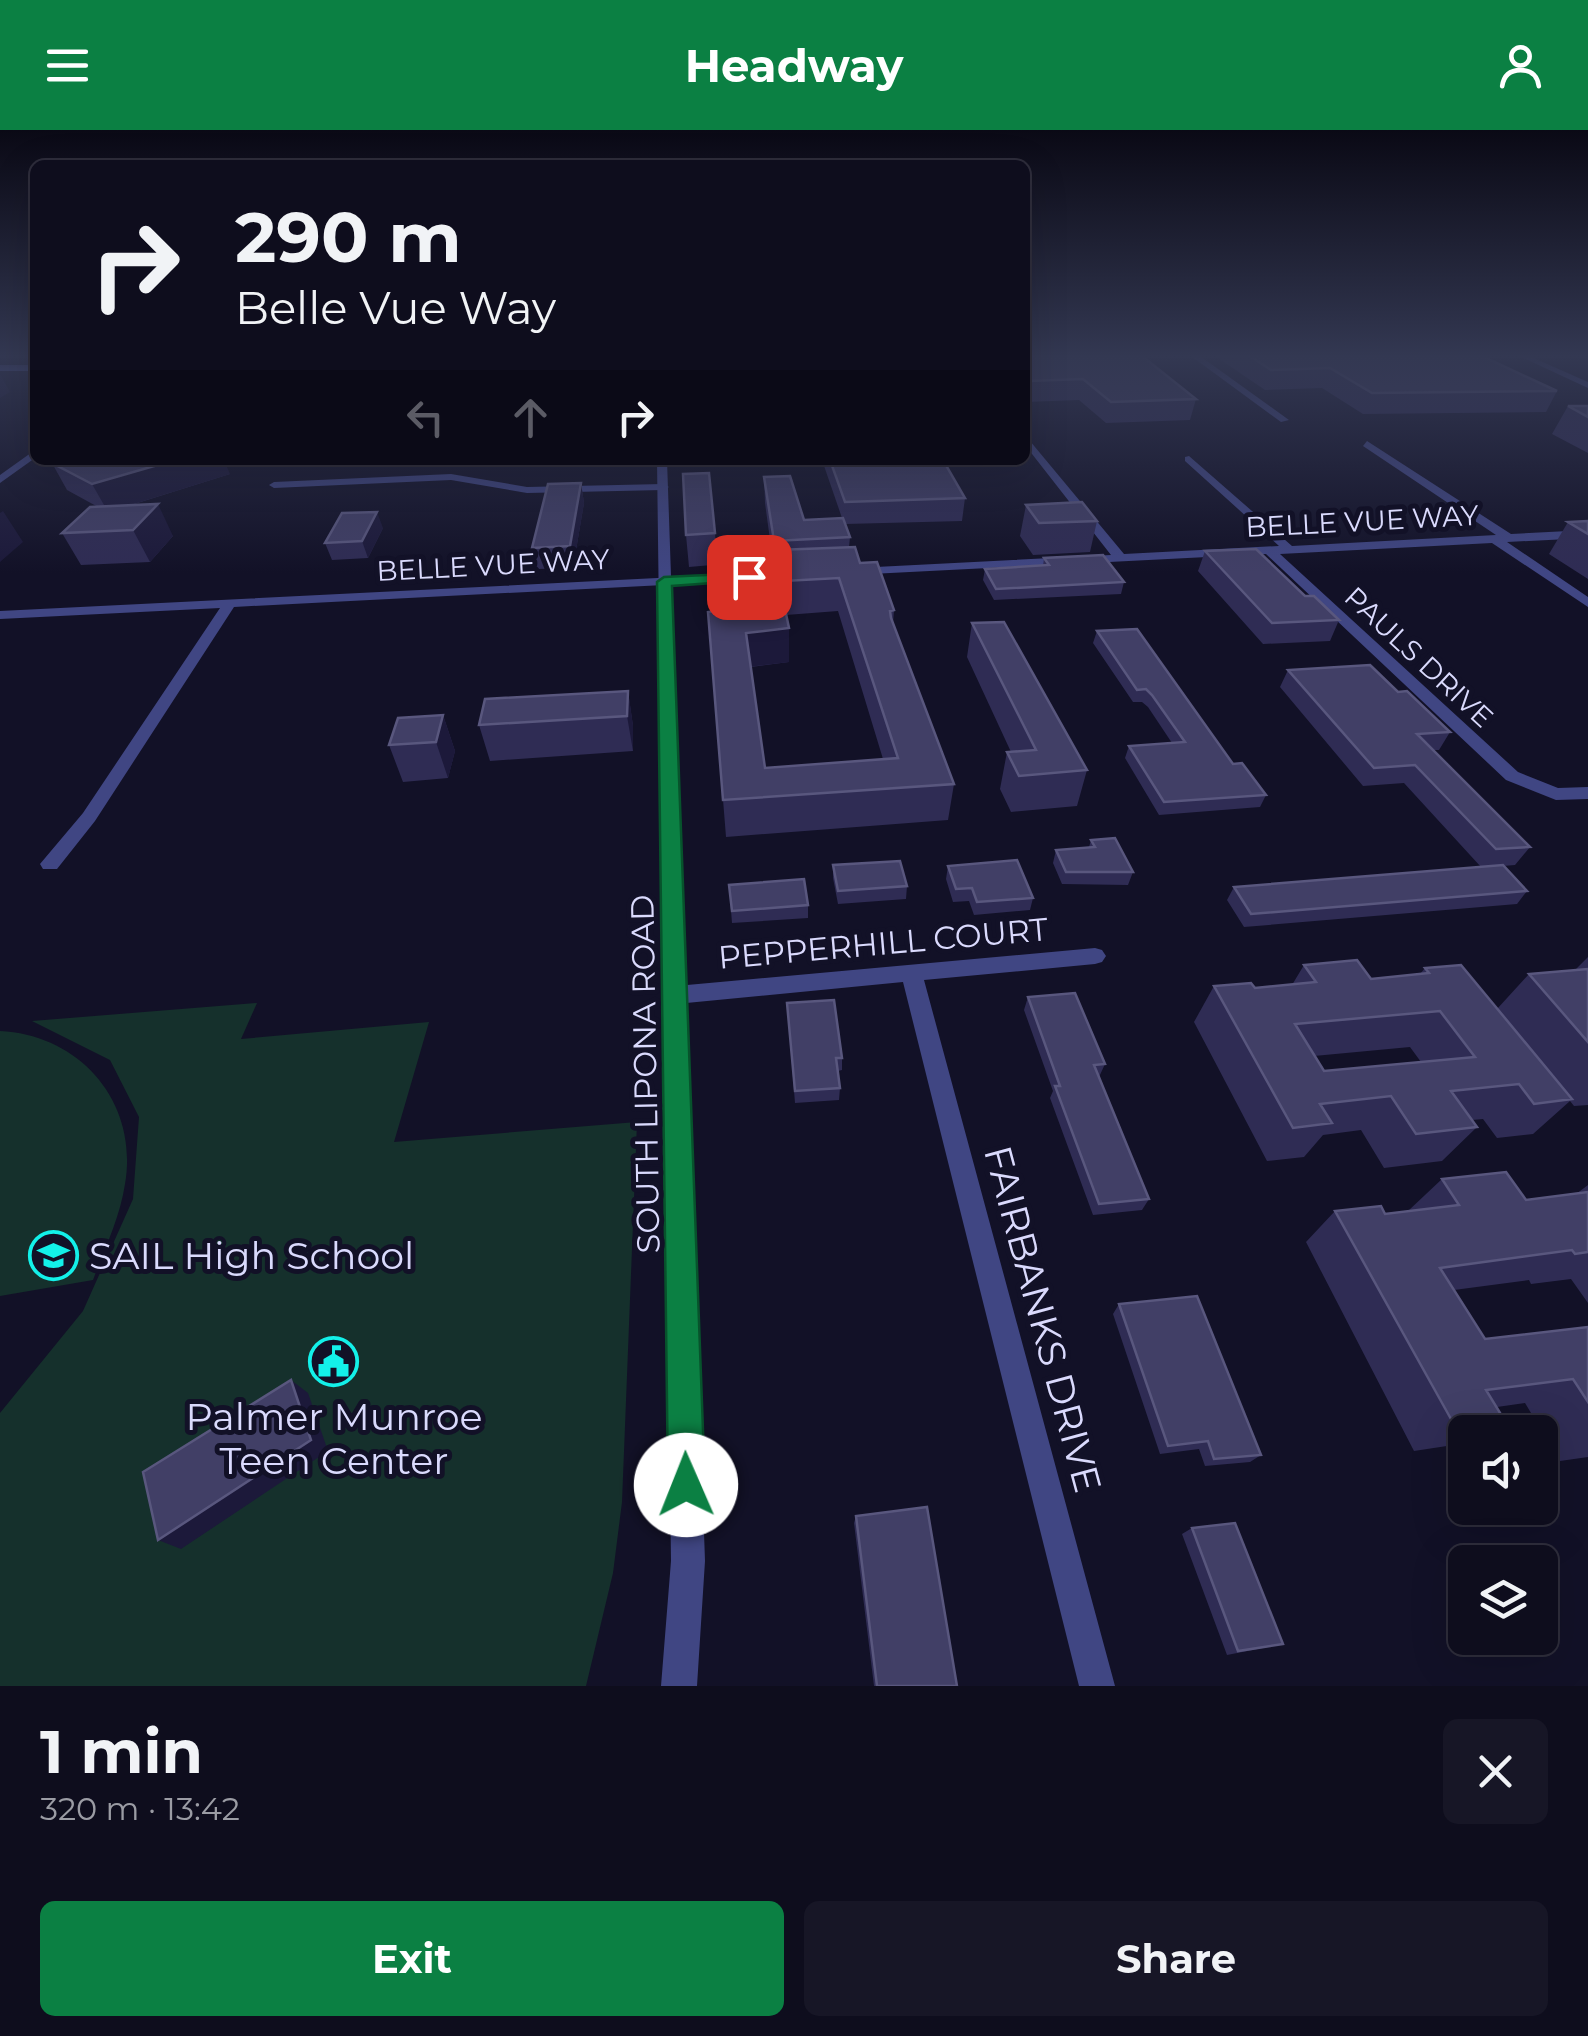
<!DOCTYPE html>
<meta charset="utf-8">
<style>
:root{--surface:#0e0d1d;--page:#171626;--text:#f1f3f6;--muted:#9b9ca4;--line:#2e2d3b;--accent:#0b8043}
body{margin:0;font-family:Montserrat,sans-serif;background:var(--page);color:var(--text);height:100vh;display:flex;flex-direction:column;font-size:38px;white-space:nowrap}
*{box-sizing:border-box;margin:0}
p{font-size:32px;color:var(--muted)}
.icon{flex:none;width:55px;height:55px;fill:none;stroke:currentColor;stroke-width:2;stroke-linecap:round;stroke-linejoin:round}
.map{position:relative;height:1556px;overflow:hidden}
.drawer{display:flex;flex-direction:column;background:var(--surface);flex:1}
.drawer>*{flex:none}
.guide{position:absolute;left:30px;top:30px;width:1000px;height:305px;border-radius:15px;box-shadow:0 10px 40px #0002,0 0 0 2px var(--line);background:#0e0d1d;color:var(--text);overflow:hidden}
.controls{position:absolute;left:1448px;top:1285px;display:grid;gap:20px}
.controls a{display:grid;place-items:center;width:110px;height:110px;border-radius:15px;background:var(--surface);box-shadow:0 10px 40px #0002,0 0 0 2px var(--line);font-size:50px}
.pin{position:absolute;display:grid;place-items:center;width:85px;height:85px;color:#fff;margin:-42px;border-radius:20px;box-shadow:0 5px 15px #0006}
.me{position:absolute;width:110px;margin:-55px;rotate:359deg;stroke-linejoin:round;filter:drop-shadow(0 0 8px #0008)}
.turn{display:flex;align-items:center;gap:35px;height:210px;padding:0 40px;font-size:45px}
.turn .icon{width:130px;height:130px;stroke-width:2.5}
.turn b{display:block;font-size:70px;line-height:85px}
.lanes{display:flex;align-items:center;height:95px;padding:0 40px;background:#0003;justify-content:center;gap:50px;direction:ltr}
.lanes .off{opacity:.35}
.round{display:grid;place-items:center;flex:none;width:105px;height:105px;border-radius:15px;background:var(--page)}
.head{display:flex;align-items:center;justify-content:space-between;height:170px;padding:0 40px}
h1{font-size:60px;font-weight:700;line-height:75px}
.button{display:flex;gap:20px;margin-top:auto;padding:20px 40px}
.button a{flex:1;height:115px;border-radius:15px;background:var(--accent);color:#fff;font-size:40px;font-weight:700;line-height:115px;text-align:center}
.button a+a{background:var(--page);color:var(--text)}
header{display:flex;justify-content:space-between;align-items:center;height:130px;padding:0 40px;background:var(--accent);color:#fff;font-size:45px;font-weight:700}
.map>svg:first-child{display:block}
.green{fill:#15302c}
.lines{fill:none;stroke-linecap:round;stroke-linejoin:round}
.minor{fill:#404683;fill-rule:evenodd}
.tertiary{fill:#404683;fill-rule:evenodd}
.secondary{fill:#7785f6;fill-rule:evenodd}
.wall{fill:#2f2c54;fill-rule:evenodd}
.shaded-wall{fill:#1c193a}
.building{fill:#413f66;stroke:#59577e;stroke-width:2.5;fill-rule:evenodd}
.route{fill:#0b8043;stroke:#07532c;stroke-width:2.5}
.labels{text-anchor:middle;dominant-baseline:central;stroke-width:10;stroke-linejoin:round;paint-order:stroke}
.far-street-label{font-size:28px;fill:#dadafd;stroke:#121127}
.street-label{font-size:32px;fill:#dadafd;stroke:#121127}
.near-poi-label{font-size:38px;fill:#dadafd;stroke:#121127;text-anchor:start}
.near-street-label{font-size:38px;fill:#dadafd;stroke:#121127}
</style>
<header><svg class="icon" aria-label="menu" viewBox="0 0 24 24"><path d="M4 6h16M4 12h16M4 18h16"/></svg>Headway<svg class="icon" aria-label="person" viewBox="0 0 24 24"><circle cx="12" cy="8" r="4"/><path d="M4 21q1-7 8-7t8 7"/></svg></header>
<div class="map">
<svg width="1588" height="1556" viewBox="0 0 1588 1556">
<rect width="100%" height="100%" fill="#121127"/>
<path class="green" d="M 257,873 L 241,909 L 429,892 L 394,1012 L 637,992 L 622,1372 L 613,1443 L 586,1556 L 0,1556 L 0,1283 L 83,1181 L 133,1069 L 139,987 L 110,930 L 32,891 Z
M 0,901 C 81,905 139,973 125,1054 C 120,1087 105,1118 93,1150 L 0,1166 Z"/>
<g class="lines">
<path class="minor" d="M 1191,226 L 1200,226 L 1289,290 L 1281,292 Z
M 1519,226 L 1529,226 L 1588,252 L 1588,258 Z
M 1025,305 L 1124,424 L 1279,416 L 1185,331 L 1185,327 L 1189,326 L 1292,416 L 1496,405 L 1363,316 L 1367,311 L 1511,404 L 1588,400 L 1588,408 L 1507,412 L 1588,467 L 1588,477 L 1492,413 L 1280,424 L 1518,642 L 1558,658 L 1588,657 L 1588,669 L 1556,670 L 1506,650 L 1266,424 L 851,445 L 851,439 L 856,438 L 1111,425 L 1025,315 Z
M 35,320 L 35,328 L 0,353 L 0,345 Z
M 451,344 L 527,357 L 663,354 L 669,357 L 663,360 L 527,363 L 451,350 L 274,358 L 269,355 L 274,352 Z
M 737,444 L 742,445 L 742,451 L 234,477 L 95,691 L 57,739 L 43,739 L 40,734 L 83,683 L 220,478 L 0,489 L 0,481 Z
M 1095,818 L 1102,820 L 1106,826 L 1102,832 L 1095,834 L 924,850 L 1115,1556 L 1079,1556 L 903,852 L 676,874 L 668,871 L 665,865 L 668,859 L 676,856 Z"/>
<path class="tertiary" d="M 657,330 L 667,330 L 705,1431 L 697,1556 L 661,1556 L 671,1431 Z"/>
<path class="secondary" d="M 0,235 L 35,235 L 35,241 L 0,241 Z"/>
</g>
<path class="wall" d="M 1025,226 L 1196,269 L 1190,290 L 1106,293 L 1079,270 L 1026,272 Z
M 1215,226 L 1482,226 L 1557,261 L 1546,282 L 1363,284 L 1322,258 L 1265,260 Z
M 1568,276 L 1588,276 L 1588,323 L 1552,304 Z
M 822,330 L 943,330 L 965,368 L 962,391 L 845,394 L 850,407 L 849,417 L 894,480 L 893,494 L 954,654 L 948,690 L 726,707 L 708,482 L 715,481 L 712,435 L 689,437 L 686,405 L 715,403 L 717,435 L 773,432 L 765,373 L 764,347 L 804,390 L 842,388 ZM 838,481 L 883,629 L 765,638 L 751,537 L 789,532 L 786,485 Z
M 52,333 L 230,344 L 128,376 L 173,406 L 150,432 L 81,435 L 62,403 L 98,377 L 67,360 Z
M 581,353 L 584,373 L 573,438 L 537,439 L 532,418 Z
M 1026,375 L 1097,391 L 1090,422 L 1033,425 L 1020,406 Z
M 1588,391 L 1588,449 L 1549,424 L 1568,392 Z
M 383,398 L 368,428 L 332,430 L 325,413 Z
M 1205,421 L 1305,466 L 1339,490 L 1330,511 L 1263,514 L 1198,441 Z
M 1044,428 L 1124,452 L 1121,464 L 994,470 L 983,450 L 985,439 L 1043,436 Z
M 972,493 L 1087,640 L 1077,676 L 1011,682 L 1000,659 L 1007,622 L 1011,622 L 967,527 Z
M 1097,501 L 1266,665 L 1260,677 L 1159,685 L 1125,628 L 1129,616 L 1172,613 L 1148,577 L 1142,572 L 1133,572 L 1093,513 Z
M 1288,540 L 1398,562 L 1450,602 L 1439,620 L 1433,620 L 1530,717 L 1515,735 L 1503,736 L 1527,761 L 1517,774 L 1244,797 L 1227,770 L 1234,757 L 1481,737 L 1404,653 L 1363,656 L 1280,557 Z
M 628,561 L 633,596 L 633,621 L 490,631 L 479,595 Z
M 443,585 L 455,621 L 448,648 L 403,652 L 389,615 Z
M 1091,710 L 1133,742 L 1128,755 L 1062,754 L 1053,733 L 1056,720 L 1089,717 Z
M 833,735 L 907,756 L 906,769 L 838,774 L 833,748 Z
M 948,736 L 1033,768 L 1030,780 L 974,785 L 969,771 L 953,772 L 946,749 Z
M 729,755 L 808,775 L 808,788 L 732,793 Z
M 1588,827 L 1588,975 L 1574,976 L 1570,971 L 1533,1004 L 1497,1008 L 1483,989 L 1472,990 L 1477,997 L 1442,1031 L 1384,1038 L 1361,1000 L 1323,1005 L 1304,1027 L 1267,1031 L 1194,892 L 1214,856 L 1255,858 L 1292,855 L 1304,835 L 1371,849 L 1420,844 L 1425,838 L 1497,879 L 1529,844 L 1575,840 ZM 1410,917 L 1421,932 L 1324,941 L 1314,926 Z
M 1028,867 L 1105,934 L 1099,947 L 1149,1069 L 1142,1080 L 1093,1085 L 1050,968 L 1053,961 L 1024,880 Z
M 787,873 L 842,928 L 842,940 L 838,941 L 840,958 L 839,970 L 795,973 Z
M 1442,1049 L 1526,1070 L 1576,1064 L 1588,1055 L 1588,1173 L 1571,1149 L 1531,1154 L 1529,1150 L 1454,1160 L 1485,1209 L 1588,1197 L 1588,1327 L 1560,1331 L 1525,1273 L 1497,1277 L 1505,1291 L 1482,1302 L 1465,1302 L 1465,1311 L 1460,1314 L 1414,1321 L 1306,1112 L 1335,1081 L 1385,1084 L 1408,1081 Z
M 1119,1174 L 1261,1325 L 1250,1332 L 1205,1336 L 1199,1319 L 1160,1324 L 1113,1184 Z
M 856,1386 L 957,1556 L 874,1556 L 854,1393 Z
M 1192,1398 L 1283,1514 L 1227,1525 L 1182,1404 Z"/>
<path class="shaded-wall" d="M 0,244 L 10,262 L 0,268 Z
M 175,330 L 224,330 L 230,344 L 108,382 L 92,354 Z
M 581,353 L 584,373 L 573,438 L 570,416 Z
M 158,374 L 173,406 L 150,432 L 133,400 Z
M 3,381 L 23,412 L 0,432 L 0,383 Z
M 377,382 L 383,398 L 368,428 L 362,411 Z
M 789,498 L 789,532 L 748,537 L 746,503 Z
M 628,561 L 633,596 L 633,621 L 627,586 Z
M 443,585 L 455,621 L 448,648 L 436,612 Z
M 291,1250 L 308,1263 L 328,1321 L 181,1419 L 158,1410 Z"/>
<path class="building" d="M 1025,226 L 1142,226 L 1196,269 L 1111,272 L 1083,249 L 1029,251 L 1025,246 Z
M 1250,226 L 1482,226 L 1557,261 L 1372,263 L 1330,238 L 1271,240 Z
M 1568,276 L 1588,276 L 1588,287 Z
M 56,330 L 175,330 L 92,354 L 52,333 Z
M 830,330 L 943,330 L 965,368 L 845,372 Z
M 709,343 L 715,403 L 686,405 L 683,344 Z
M 790,346 L 804,390 L 843,388 L 850,407 L 774,411 L 764,347 Z
M 581,353 L 570,416 L 532,418 L 548,354 Z
M 1082,372 L 1097,391 L 1039,393 L 1026,375 Z
M 158,374 L 133,400 L 62,403 L 90,377 Z
M 377,382 L 362,411 L 325,413 L 342,383 Z
M 1588,391 L 1588,404 L 1568,392 Z
M 855,417 L 860,433 L 877,432 L 894,480 L 890,481 L 891,488 L 954,654 L 723,670 L 708,482 L 716,481 L 712,435 L 775,432 L 789,498 L 746,503 L 765,638 L 898,628 L 839,448 L 784,451 L 777,420 Z
M 1256,419 L 1305,466 L 1314,466 L 1339,490 L 1272,493 L 1205,421 Z
M 1103,425 L 1124,452 L 996,459 L 985,439 L 1049,435 L 1044,428 Z
M 1004,492 L 1087,640 L 1019,646 L 1007,622 L 1036,620 L 972,493 Z
M 1137,499 L 1233,634 L 1242,633 L 1266,665 L 1164,672 L 1129,616 L 1185,612 L 1152,565 L 1146,559 L 1137,560 L 1097,501 Z
M 1370,535 L 1398,562 L 1407,561 L 1450,602 L 1417,604 L 1530,717 L 1496,719 L 1415,635 L 1374,638 L 1288,540 Z
M 628,561 L 627,586 L 479,595 L 485,569 Z
M 443,585 L 436,612 L 389,615 L 398,588 Z
M 1115,708 L 1133,742 L 1066,742 L 1056,720 L 1095,717 L 1091,710 Z
M 1017,730 L 1033,768 L 977,772 L 972,758 L 956,759 L 948,736 Z
M 900,731 L 907,756 L 838,761 L 833,735 Z
M 1503,735 L 1527,761 L 1251,784 L 1234,757 Z
M 804,749 L 808,775 L 732,781 L 729,755 Z
M 1357,830 L 1371,849 L 1429,843 L 1425,838 L 1461,835 L 1572,969 L 1534,974 L 1519,954 L 1451,961 L 1477,997 L 1416,1004 L 1391,966 L 1320,974 L 1332,993 L 1293,998 L 1214,856 L 1251,853 L 1255,858 L 1316,852 L 1304,835 ZM 1440,881 L 1475,927 L 1324,941 L 1295,894 Z
M 1588,839 L 1588,912 L 1529,844 Z
M 1075,863 L 1105,934 L 1094,935 L 1149,1069 L 1099,1074 L 1055,956 L 1060,956 L 1028,867 Z
M 834,870 L 842,928 L 836,928 L 840,958 L 795,961 L 787,873 Z
M 1506,1042 L 1526,1070 L 1588,1062 L 1588,1122 L 1575,1124 L 1572,1120 L 1440,1138 L 1485,1209 L 1588,1197 L 1588,1272 L 1573,1249 L 1486,1260 L 1505,1291 L 1456,1298 L 1335,1081 L 1381,1076 L 1385,1084 L 1459,1075 L 1442,1049 Z
M 1197,1166 L 1261,1325 L 1214,1329 L 1208,1311 L 1168,1316 L 1119,1174 Z
M 291,1250 L 311,1310 L 158,1410 L 143,1342 Z
M 927,1377 L 957,1556 L 877,1556 L 856,1386 Z
M 1235,1393 L 1283,1514 L 1238,1521 L 1192,1398 Z"/>
<linearGradient id="sky" x2="0" y2="1"><stop stop-color="#0a0915"/><stop offset="0.51" stop-color="#333852"/><stop offset="1" stop-color="#333852" stop-opacity="0"/></linearGradient>
<rect width="1588" height="443" fill="url(#sky)"/>
<path class="route" d="M 749,443 L 754,444 L 754,450 L 672,456 L 705,1355 L 700,1368 L 686,1374 L 673,1368 L 668,1355 L 657,452 L 664,447 Z"/>
<defs>
<symbol id="school-ring" viewBox="-11 -11 22 22"><circle r="9.5" fill="#121127" stroke="#13f0e9" stroke-width="1.5"/><path d="M0-5L7-2L0 1L-7-2ZM-4 1L0 2.5L4 1V4Q0 6-4 4Z" fill="#13f0e9"/></symbol>
<symbol id="civic-ring" viewBox="-11 -11 22 22"><circle r="9.5" fill="#121127" stroke="#13f0e9" stroke-width="1.5"/><path d="M-.6-6.5H3V-4.5H.6V-3L4-1V1h2V6H-6V1h2V-1L-.6-3ZM-1.2 2.5V6h2.4V2.5Z" fill="#13f0e9"/></symbol>
</defs>
<g fill-rule="evenodd">
<use href="#school-ring" x="26" y="1098" width="55" height="55"/>
<use href="#civic-ring" x="306" y="1204" width="55" height="55"/>
</g>
<g class="labels">
<g class="far-street-label">
<text transform="translate(1362 391) rotate(-3)">BELLE VUE WAY</text>
<text transform="translate(493 435) rotate(-3)">BELLE VUE WAY</text>
<text transform="translate(1419 527) rotate(43)">PAULS DRIVE</text>
</g>
<g class="street-label">
<text transform="translate(883 813) rotate(-5)">PEPPERHILL COURT</text>
<text transform="translate(645 944) rotate(-91)">SOUTH LIPONA ROAD</text>
</g>
<g class="near-poi-label">
<text x="89" y="1125">SAIL High School</text>
<text x="334" y="1286" text-anchor="middle">Palmer Munroe<tspan x="334" dy="44">Teen Center</tspan></text>
</g>
<g class="near-street-label">
<text transform="translate(1043 1189) rotate(75)">FAIRBANKS DRIVE</text>
</g>
</g>
</svg>
<div class="controls">
<a><svg class="icon" aria-label="sound" viewBox="0 0 24 24"><path d="M4 9h4l5-4v14l-5-4H4zM17 9q2 3 0 6"/></svg></a>
<a><svg class="icon" aria-label="layers" viewBox="0 0 24 24"><path d="M12 4l9 5-9 5-9-5zM3 14l9 5 9-5"/></svg></a>
</div>
<div class="pin" style="left:749px;top:447px;background:#d93025"><svg class="icon" aria-label="arrive" viewBox="0 0 24 24"><path d="M6 21V4h12l-3 4 3 4H6"/></svg></div>
<svg class="me" style="left:686px;top:1355px" viewBox="-20 -20 40 40"><circle r="19" fill="#fff"/><path d="M0-13L10 11 0 6-10 11z" fill="#0b8043"/></svg>
<div class="guide">
<div class="turn"><svg class="icon" aria-label="right" viewBox="0 0 24 24"><path d="M7 20v-9h11M14 6l5 5-5 5"/></svg><div><b>290 m</b>Belle Vue Way</div></div>
<div class="lanes"><svg class="icon off" aria-label="left" viewBox="0 0 24 24"><path d="M17 20v-9H6M10 6l-5 5 5 5"/></svg><svg class="icon off" aria-label="ahead" viewBox="0 0 24 24"><path d="M12 20V5M6 11l6-6 6 6"/></svg><svg class="icon" aria-label="right" viewBox="0 0 24 24"><path d="M7 20v-9h11M14 6l5 5-5 5"/></svg></div>
</div>
</div>
<section class="drawer">
<div class="head"><div><h1>1 min</h1><p>320 m · 13:42</p></div><a class="round"><svg class="icon" aria-label="close" viewBox="0 0 24 24"><path d="M6 6l12 12M18 6L6 18"/></svg></a></div>
<div class="button"><a>Exit</a><a>Share</a></div>
</section>
